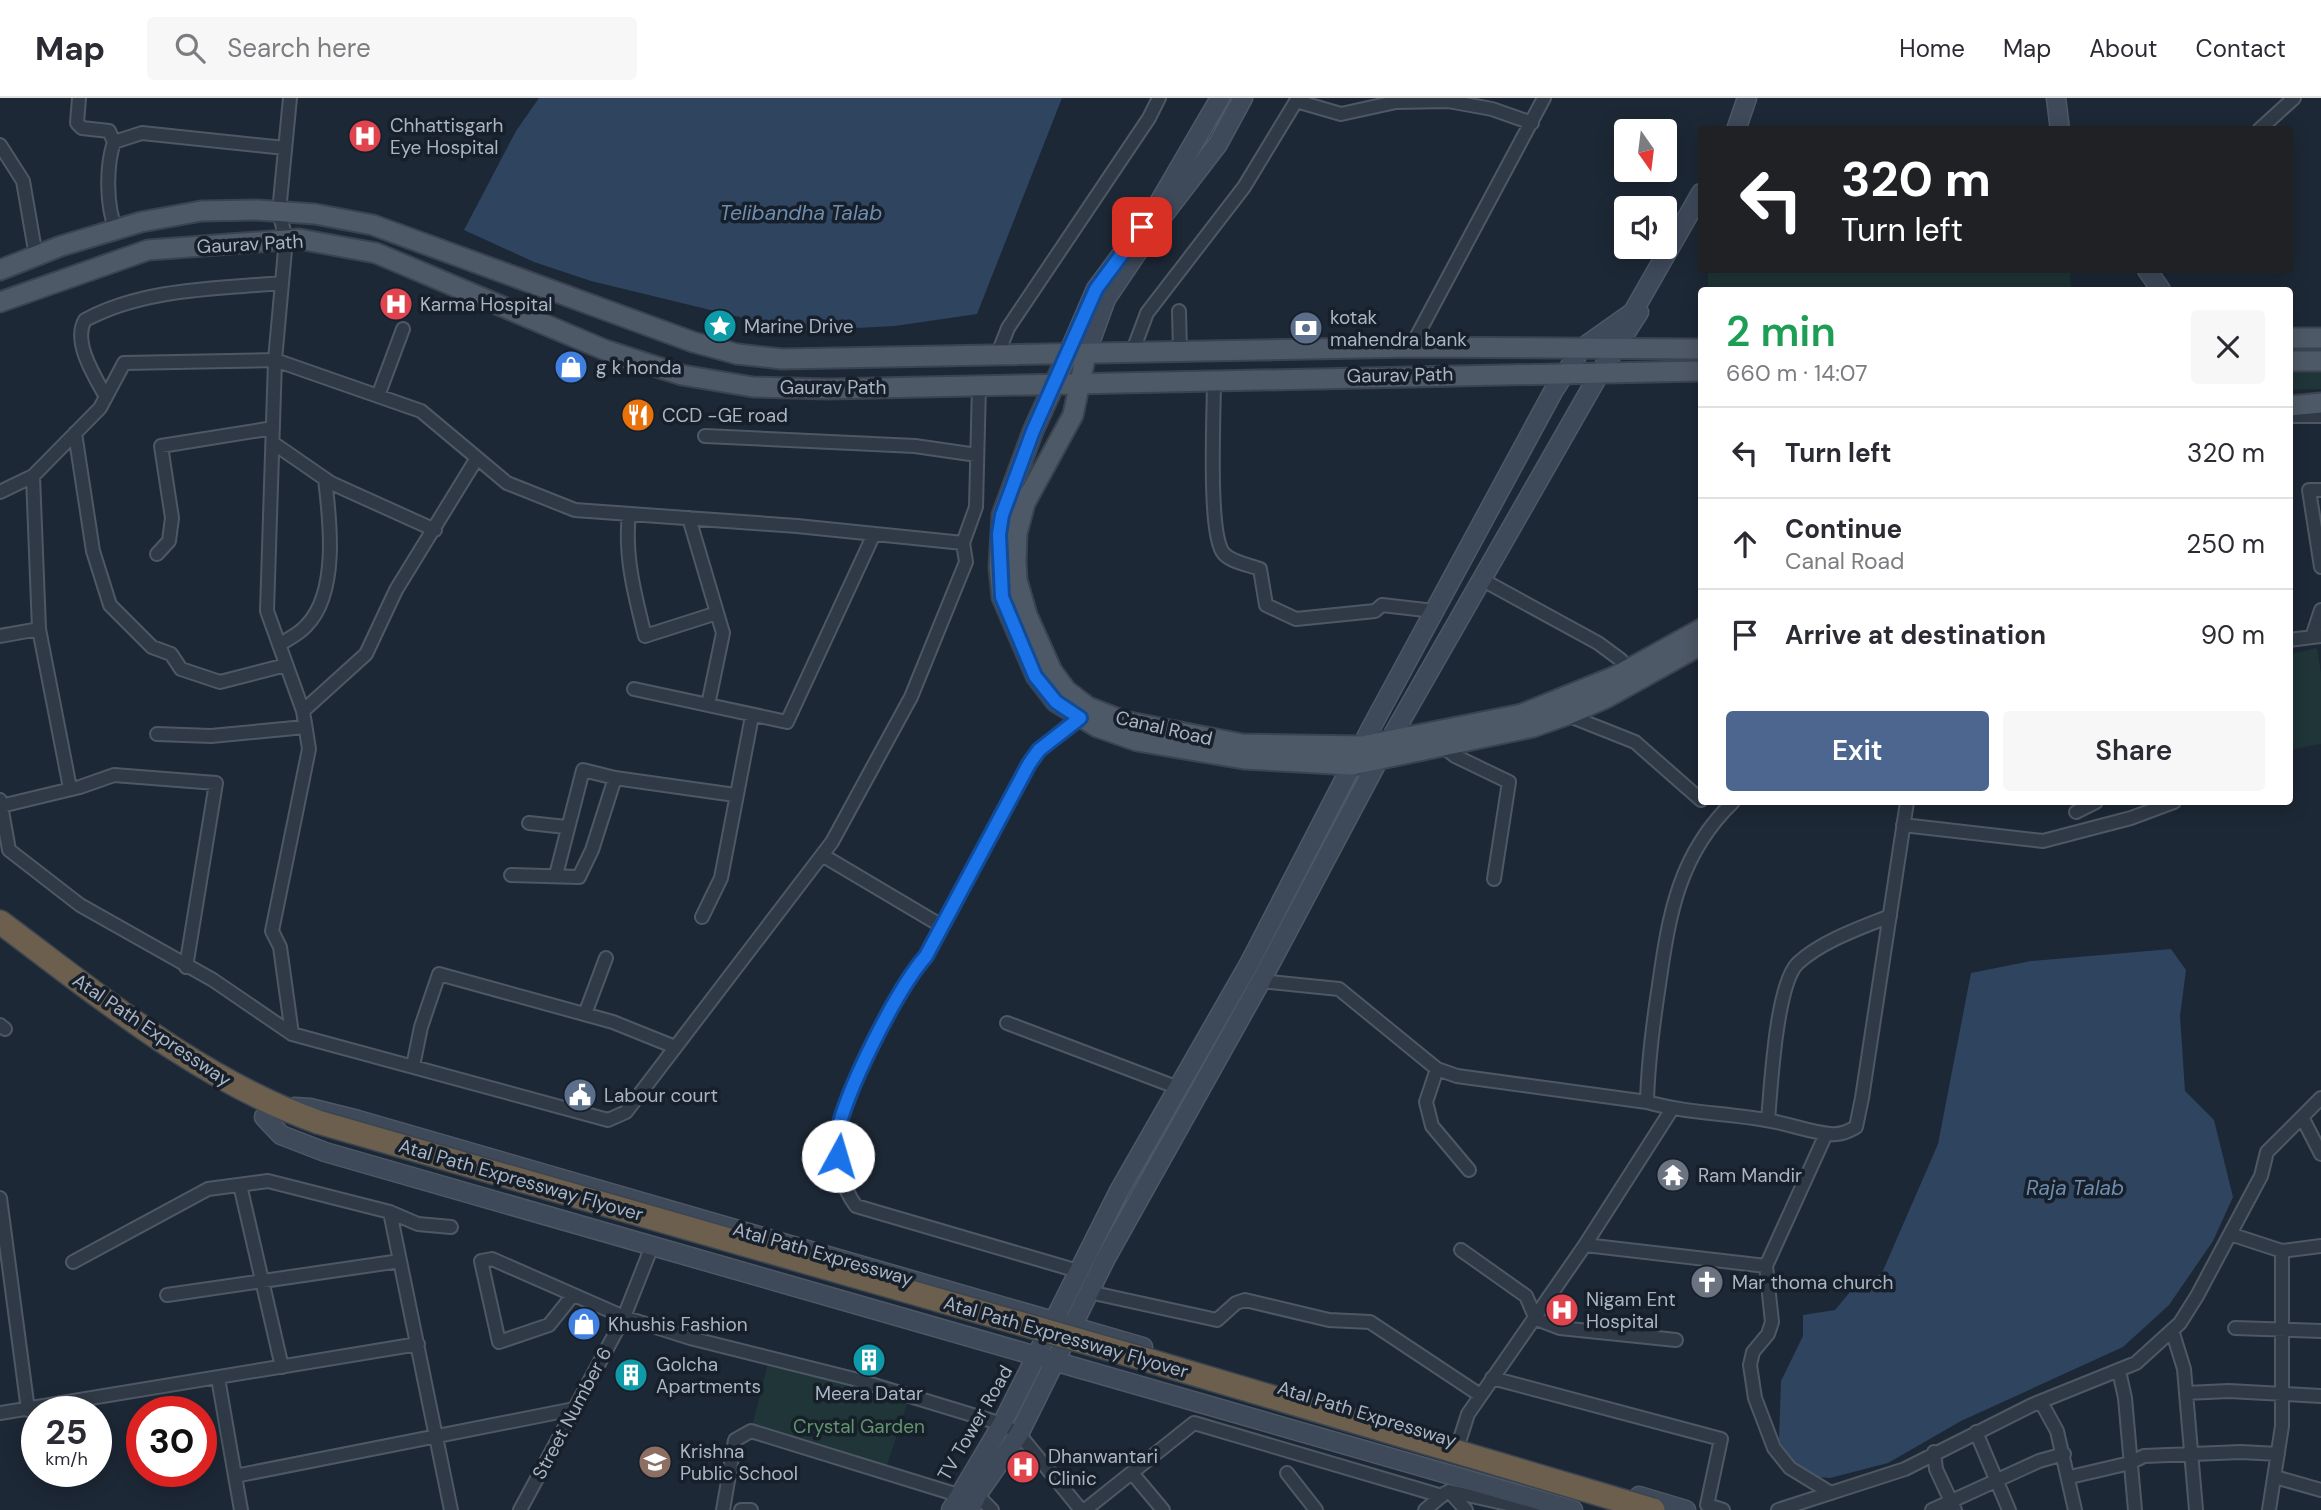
<!DOCTYPE html>
<meta charset="utf-8">
<style>
:root{--surface:#fff;--page:#f7f7f7;--text:#2b2b33;--muted:#7c7c81;--line:#e1e1e2;--accent:#4c668f}
body{margin:0;font-family:"DM Sans",sans-serif;background:var(--page);color:var(--text);height:100vh;display:flex;flex-direction:column;font-size:26px;white-space:nowrap}
*{box-sizing:border-box;margin:0}
p{font-size:23px;color:var(--muted)}
.icon{flex:none;width:38px;height:38px;fill:none;stroke:currentColor;stroke-width:2;stroke-linecap:round;stroke-linejoin:round}
.map{position:relative;flex:1;overflow:hidden}
.drawer{position:absolute;left:1698px;top:189px;width:595px;height:518px;display:flex;flex-direction:column;background:var(--surface);border-radius:7px;box-shadow:0 4px 18px #0003}
.drawer>*{flex:none}
.guide{position:absolute;left:1698px;top:28px;width:595px;height:147px;border-radius:7px;box-shadow:0 4px 18px #0003;background:#202124;color:#fff;overflow:hidden}
.needle{width:46px;rotate:166deg}
.buttons{position:absolute;left:1614px;top:21px;display:grid;gap:14px}
.buttons a{display:grid;place-items:center;width:63px;height:63px;border-radius:7px;background:var(--surface);box-shadow:0 4px 18px #0003;font-size:35px}
.speed{position:absolute;left:21px;top:1298px;display:flex;gap:14px;font-size:35px;font-weight:700;text-align:center}
.speed>*{display:grid;place-content:center;width:91px;height:91px;border-radius:50%;background:var(--surface);box-shadow:0 4px 18px #0003;line-height:1}
.speed small{font-size:18px;font-weight:400}
.speed .limit{border:10px solid #d22;background:#fff;color:#111}
.pin{position:absolute;display:grid;place-items:center;width:60px;height:60px;color:#fff;margin:-30px;border-radius:14px;box-shadow:0 4px 10px #0006}
.me{position:absolute;width:77px;margin:-38px;rotate:6deg;stroke-linejoin:round;filter:drop-shadow(0 0 5px #0008)}
.turn{display:flex;align-items:center;gap:24px;height:147px;padding:0 28px;font-size:32px}
.turn .icon{width:91px;height:91px;stroke-width:2.5}
.turn b{display:block;font-size:49px;line-height:60px}
.round{display:grid;place-items:center;flex:none;width:74px;height:74px;border-radius:7px;background:var(--page)}
.summary{display:flex;align-items:center;justify-content:space-between;height:119px;padding:0 28px}
h1{font-size:42px;font-weight:600;line-height:52px;color:#1e9e55}
.button{display:flex;gap:14px;margin-top:auto;padding:14px 28px}
.button a{flex:1;height:80px;border-radius:7px;background:var(--accent);color:#fff;font-size:28px;font-weight:600;line-height:80px;text-align:center}
.button a+a{background:var(--page);color:var(--text)}
ul{padding:0;list-style:none}
li{display:flex;align-items:center;gap:21px;height:91px;padding:0 28px;border-top:2px solid var(--line)}
li div{flex:1}
li b{display:block;font-size:26px}
li em{font-style:normal}
header{display:flex;align-items:center;gap:42px;box-sizing:border-box;height:98px;padding:0 35px;background:var(--surface);border-bottom:2px solid var(--line)}
header strong{font-size:33px}
nav{display:flex;gap:38px;margin-inline-start:auto;font-size:24px}
.search{width:490px;height:63px;background:var(--page);display:flex;align-items:center;gap:18px;box-sizing:border-box;padding:0 24px;border-radius:7px;color:var(--muted);font-size:26px}
.map>svg:first-child{display:block}
.green{fill:#1f3537}
.water{fill:#2f445f}
.lines{fill:none;stroke-linecap:round;stroke-linejoin:round}
.street-casing{stroke:#4e5865;stroke-width:16}
.secondary-casing{stroke:#4e5865;stroke-width:21}
.primary-casing{stroke:#3a4350;stroke-width:23}
.highway-casing{stroke:#3b4551;stroke-width:26}
.street{stroke:#303a46;stroke-width:12}
.secondary{stroke:#3e495a;stroke-width:18}
.primary{stroke:#4e5967;stroke-width:19}
.highway{stroke:#6d5f4d;stroke-width:23}
.highway-bridge-casing{stroke:#3b4551;stroke-width:26;stroke-linecap:butt}
.highway-bridge{stroke:#6d5f4d;stroke-width:23}
.route-casing{stroke:#114b97;stroke-width:18}
.route{stroke:#1a73e8;stroke-width:12}
.labels{text-anchor:middle;dominant-baseline:central;stroke-width:7;stroke-linejoin:round;paint-order:stroke}
.poi-label{font-size:19px;fill:#aab5c4;stroke:#161f2a;text-anchor:start}
.street-label{font-size:19px;fill:#aab5c4;stroke:#161f2a}
.park-label{font-size:19px;fill:#61956b;stroke:#161f2a}
.water-label{font-size:21px;font-style:italic;fill:#6f8daf;stroke:#161f2a}
</style>
<header>
<strong>Map</strong>
<div class="search"><svg class="icon" aria-label="search" viewBox="0 0 24 24"><circle cx="10" cy="10" r="6"/><path d="M15 15l6 6"/></svg>Search here</div>
<nav><a>Home</a><a>Map</a><a>About</a><a>Contact</a></nav>
</header>
<div class="map">
<svg width="2321" height="1412" viewBox="0 0 2321 1412">
<rect width="100%" height="100%" fill="#1d2836"/>
<path class="green" d="M 1708,172 L 2070,172 L 2071,192 L 1708,192 Z
M 2321,272 L 2321,291 L 2289,292 L 2289,273 Z
M 2317,550 L 2321,575 L 2321,646 L 2289,652 L 2289,556 Z
M 768,1265 L 908,1303 L 886,1370 L 751,1333 Z"/>
<path class="water" d="M 539,0 L 1062,0 L 977,216 L 895,228 L 797,233 L 591,183 L 534,164 L 464,132 L 516,33 Z
M 2171,851 L 2186,872 L 2180,918 L 2185,993 L 2214,1022 L 2233,1099 L 2213,1143 L 2169,1207 L 2123,1249 L 1961,1323 L 1888,1365 L 1830,1380 L 1815,1379 L 1791,1363 L 1779,1342 L 1781,1283 L 1803,1238 L 1803,1217 L 1835,1212 L 1850,1194 L 1882,1175 L 1938,1046 L 1971,875 L 2031,863 Z"/>
<g class="lines">
<defs>
<path id="street" d="M 79,0 L 77,25 L 82,30 L 109,33 L 114,44 L 142,35 L 285,50
M 290,0 L 279,114 L 286,141 L 275,262 L 267,513 L 303,613 L 309,651 L 272,833 L 280,849 L 292,936
M 1296,3 L 1341,16 L 1396,4 L 1448,3 L 1492,11 L 1532,25
M 2259,32 L 2294,0
M 114,44 C 106,68 106,108 116,132
M 0,47 L 23,83 L 36,158
M 1179,213 L 1180,254
M 1411,249 L 1544,0
M 1132,255 L 1147,215 L 1244,89 L 1298,0
M 997,258 L 1008,230 L 1149,20 L 1159,0
M 1214,281 C 1214,315 1208,428 1222,453 C 1228,464 1250,467 1260,471 L 1266,507 L 1296,521 L 1375,513 L 1382,507 L 1434,513
M 378,298 L 403,231
M 106,299 C 95,279 72,244 85,222 C 145,190 216,191 282,185
M 2289,318 L 2321,318
M 75,335 L 93,453 L 110,507 L 152,549 L 171,556 L 181,571 L 220,584 L 286,567
M 705,338 L 915,348 L 977,357
M 273,345 L 331,385 L 435,432
M 33,378 L 39,531 L 70,690
M 2321,392 L 2309,392 L 2321,469
M 0,394 L 33,378 L 100,310 L 124,265 L 275,262 L 421,313 L 507,385 L 575,412 L 797,428 L 963,445 L 976,409 L 979,287
M 629,416 C 624,457 635,498 645,538 L 717,515
M 689,420 L 723,535 L 708,607
M 157,456 L 169,443 L 172,420 L 161,348 L 273,330
M 1481,481 L 1598,545 L 1621,562
M 0,538 L 39,531
M 2312,539 L 2321,512
M 2289,542 L 2321,538
M 279,547 C 288,541 299,536 306,528 C 339,495 330,422 325,381
M 634,591 L 787,624 L 874,436
M 303,613 L 366,556 L 396,492 L 477,360
M 1567,617 L 1635,644 L 1701,702
M 157,636 L 211,638 L 305,629
M 1444,649 L 1455,658 L 1509,684 L 1494,781
M 0,702 L 9,752 L 80,807 L 213,882 L 292,936 L 608,1022 L 626,1014 L 832,744 L 911,599 L 966,464 L 963,445
M 1,708 L 80,689 L 114,677 L 216,685 L 186,869
M 2076,714 L 2096,704
M 529,725 L 566,729
M 1903,727 L 2043,743 L 2131,720 L 2174,704
M 822,757 L 940,827
M 511,777 L 579,779 L 592,752 L 615,680
M 556,777 L 583,672 L 615,680 L 735,697
M 702,819 L 721,780 L 752,618
M 1261,883 L 1339,891 L 1437,971 L 1457,978 L 1647,1004 C 1685,1015 1726,1015 1766,1022 C 1787,1025 1808,1034 1830,1036 C 1840,1037 1847,1034 1856,1029 L 1862,1000 L 1907,704
M 585,916 L 606,860
M 1007,925 L 1176,989
M 0,927 L 5,931
M 413,968 L 421,929 L 439,876 L 613,924 L 675,949
M 1437,971 L 1426,1004 L 1432,1028 L 1469,1072
M 1647,1004 C 1648,964 1653,926 1659,887 C 1669,816 1679,756 1733,704
M 2303,1021 L 2321,1056
M 1768,1022 C 1771,989 1776,886 1798,865 C 1822,843 1860,830 1890,818
M 1826,1036 L 1766,1168 L 1772,1224 L 1768,1236 L 1753,1254 L 1750,1267 L 1755,1300 L 1774,1350 L 1790,1370 L 1831,1395
M 240,1087 L 282,1269
M 0,1100 L 28,1312
M 390,1114 L 418,1126 L 451,1129
M 2230,1136 L 2282,1153 L 2321,1148
M 1585,1147 L 1766,1168
M 1461,1152 L 1526,1198 L 1536,1221 L 1560,1230 L 1676,1242
M 73,1164 L 208,1091 L 268,1083 L 390,1114 L 451,1412
M 1078,1173 L 856,1108 C 843,1091 833,1058 838,1036 C 847,992 896,892 926,858 L 1029,666 L 1039,652 L 1084,615
M 1089,1194 L 1217,1222 L 1236,1205 L 1245,1202 L 1329,1222 L 1370,1224 L 1480,1297
M 167,1197 L 400,1163
M 573,1197 L 549,1227 L 499,1244 L 481,1163 L 492,1161 L 624,1219 L 690,1240 L 854,1281 L 1002,1326 L 1019,1336 L 1081,1412
M 2235,1230 L 2321,1233
M 2172,1232 L 2184,1271 L 2196,1412
M 2119,1273 L 2125,1300 L 2135,1412
M 218,1280 L 235,1378 L 574,1311
M 1492,1280 L 1721,1341 L 1707,1407 L 1723,1412
M 2186,1295 L 2229,1293 L 2321,1298
M 2041,1304 L 2057,1333 L 2075,1412
M 0,1315 L 418,1246
M 1976,1334 L 2009,1412
M 1459,1344 L 1468,1316 L 1585,1147 L 1672,1011
M 1934,1354 L 1936,1371 L 1955,1412
M 1132,1375 L 1163,1412
M 1287,1375 L 1316,1412
M 235,1378 L 241,1412
M 2070,1379 L 2130,1365 L 2144,1358 L 2241,1354 L 2278,1356
M 2275,1379 L 2321,1392
M 1449,1393 L 1535,1412
M 1449,1393 L 1466,1412
M 977,1397 L 992,1412
M 520,1412 L 624,1219 L 652,1148
M 723,1412 L 735,1342 L 751,1333 L 958,1397
M 741,1412 L 751,1412
M 1085,1412 L 1194,1325 L 1442,1398
M 1425,1412 L 1445,1395
M 1778,1412 L 1905,1371 L 2032,1307 L 2136,1265 L 2180,1225 L 2197,1198 L 2261,1078 L 2267,1054 L 2321,1000
M 1932,1412 L 2039,1363 L 2064,1356
M 2269,1412 L 2282,1328 L 2282,1153"/>
<path id="secondary" d="M 2056,0 L 2060,32
M 1736,32 L 1747,0
M 1154,113 L 1220,0
M 2147,172 L 2161,192
M 1068,256 L 1096,191 L 1133,141
M 1086,256 L 1106,201 L 1155,128 L 1218,46 L 1243,0
M 294,1009 L 310,1010 L 358,1022 L 1143,1249
M 264,1019 L 281,1037 L 325,1054 L 1573,1412
M 1639,1398 L 1686,1412
M 951,1412 L 1002,1326 L 1119,1093 L 1249,866 L 1371,630 L 1554,292 L 1582,250 L 1633,214 L 1701,95
M 970,1412 L 977,1397 L 1019,1336 L 1106,1160 L 1261,883 L 1379,661 L 1601,273 L 1639,214"/>
<path id="primary" d="M 0,172 L 61,148 L 141,124 L 201,113 L 257,112 L 315,116 L 373,127 L 693,244 L 737,256 L 782,261 L 1411,249 L 1701,251
M 0,204 L 148,152 L 299,141 L 376,155 L 605,252 L 682,277 L 753,289 L 828,291 L 1701,273
M 2289,240 L 2321,240
M 1068,256 L 1033,333 L 1002,417 L 999,469 L 1002,499 L 1036,578 L 1056,604 L 1097,629 L 1137,643 L 1244,661 L 1352,667 L 1533,629 L 1567,617 L 1606,600 L 1701,547
M 1086,256 L 1073,317 L 1025,405 L 1017,435 L 1016,464 L 1017,482 L 1027,517 L 1052,573 L 1066,592 L 1088,609 L 1124,623 L 1242,646 L 1362,648 L 1522,616 L 1616,578 L 1701,531
M 2289,263 L 2321,263
M 2289,308 L 2321,305"/>
<path id="highway" d="M 0,824 C 101,899 198,981 318,1024"/>
</defs>
<use href="#street" class="street-casing"/>
<use href="#secondary" class="secondary-casing"/>
<use href="#primary" class="primary-casing"/>
<use href="#highway" class="highway-casing"/>
<use href="#street" class="street"/>
<use href="#secondary" class="secondary"/>
<use href="#primary" class="primary"/>
<use href="#highway" class="highway"/>
<defs>
<path id="highway-bridge" d="M 318,1024 L 1144,1261 L 1653,1412"/>
</defs>
<use href="#highway-bridge" class="highway-bridge-casing"/>
<use href="#highway-bridge" class="highway-bridge"/>
</g>
<g class="lines">
<defs>
<path id="route" d="M 838,1058 C 838,1052 836,1043 837,1037 C 845,994 897,891 926,858 L 1029,666 L 1039,652 L 1080,620 L 1056,604 L 1035,578 L 1002,499 L 999,436 L 1002,417 L 1033,333 L 1096,191 L 1142,129"/>
</defs>
<use href="#route" class="route-casing"/>
<use href="#route" class="route"/>
</g>
<defs>
<symbol id="hospital-disc" viewBox="-11 -11 22 22"><circle r="9.5" fill="#e0444e" stroke="#161f2a"/><path d="M-5-5h3v3.5h4V-5h3V5h-3V1.5h-4V5h-3Z" fill="#fff"/></symbol>
<symbol id="sight-disc" viewBox="-11 -11 22 22"><circle r="9.5" fill="#0f9aa8" stroke="#161f2a"/><path d="M0-6L1.8-2.2L6-1.7L2.9 1.2L3.7 5.4L0 3.3L-3.7 5.4L-2.9 1.2L-6-1.7L-1.8-2.2Z" fill="#fff"/></symbol>
<symbol id="bank-disc" viewBox="-11 -11 22 22"><circle r="9.5" fill="#5c6f8a" stroke="#161f2a"/><path d="M-6-4H6V4H-6ZM0-2.3a2.3 2.3 0 1 0 0 4.6a2.3 2.3 0 1 0 0-4.6Z" fill="#fff"/></symbol>
<symbol id="shop-disc" viewBox="-11 -11 22 22"><circle r="9.5" fill="#3f7fe0" stroke="#161f2a"/><path d="M-5-2.5h2.3a2.7 3.5 0 0 1 5.4 0H5L5.5 6h-11ZM-1.5-2.5h3a1.5 2.3 0 0 0-3 0Z" fill="#fff"/></symbol>
<symbol id="restaurant-disc" viewBox="-11 -11 22 22"><circle r="9.5" fill="#e8710a" stroke="#161f2a"/><path d="M-5-6h1v4h1v-4h1v4h1v-4h1v5L-1.5 .5V6h-2V.5L-5-1ZM5-6V6H3V1.5H1.5Q1.5-4 5-6Z" fill="#fff"/></symbol>
<symbol id="civic-disc" viewBox="-11 -11 22 22"><circle r="9.5" fill="#5c6f8a" stroke="#161f2a"/><path d="M-.6-6.5H3V-4.5H.6V-3L4-1V1h2V6H-6V1h2V-1L-.6-3ZM-1.2 2.5V6h2.4V2.5Z" fill="#fff"/></symbol>
<symbol id="temple-disc" viewBox="-11 -11 22 22"><circle r="9.5" fill="#6b7280" stroke="#161f2a"/><path d="M0-6L5-2H3V0L6.5 2.5H4V6H1.5V3h-3V6H-4V2.5H-6.5L-3 0V-2H-5Z" fill="#fff"/></symbol>
<symbol id="church-disc" viewBox="-11 -11 22 22"><circle r="9.5" fill="#6b7280" stroke="#161f2a"/><path d="M-1.2-6h2.4v3.5h3.3v2.4h-3.3V6h-2.4V-.1h-3.3v-2.4h3.3Z" fill="#fff"/></symbol>
<symbol id="building-disc" viewBox="-11 -11 22 22"><circle r="9.5" fill="#0f9aa8" stroke="#161f2a"/><path d="M-4-6H4V6H1V3H-1V6H-4ZM-2.5-4.3h1.7v1.8h-1.7ZM.8-4.3h1.7v1.8H.8ZM-2.5-1h1.7V.8h-1.7ZM.8-1h1.7V.8H.8Z" fill="#fff"/></symbol>
<symbol id="school-disc" viewBox="-11 -11 22 22"><circle r="9.5" fill="#8d6e63" stroke="#161f2a"/><path d="M0-5L7-2L0 1L-7-2ZM-4 1L0 2.5L4 1V4Q0 6-4 4Z" fill="#fff"/></symbol>
</defs>
<g fill-rule="evenodd">
<use href="#hospital-disc" x="346" y="19" width="38" height="38"/>
<use href="#hospital-disc" x="377" y="187" width="38" height="38"/>
<use href="#sight-disc" x="701" y="209" width="38" height="38"/>
<use href="#bank-disc" x="1287" y="211" width="38" height="38"/>
<use href="#shop-disc" x="552" y="250" width="38" height="38"/>
<use href="#restaurant-disc" x="619" y="298" width="38" height="38"/>
<use href="#civic-disc" x="561" y="978" width="38" height="38"/>
<use href="#temple-disc" x="1654" y="1058" width="38" height="38"/>
<use href="#church-disc" x="1688" y="1165" width="38" height="38"/>
<use href="#hospital-disc" x="1543" y="1193" width="38" height="38"/>
<use href="#shop-disc" x="565" y="1207" width="38" height="38"/>
<use href="#building-disc" x="850" y="1243" width="38" height="38"/>
<use href="#building-disc" x="612" y="1258" width="38" height="38"/>
<use href="#school-disc" x="636" y="1345" width="38" height="38"/>
<use href="#hospital-disc" x="1004" y="1350" width="38" height="38"/>
</g>
<g class="labels">
<g class="poi-label">
<text x="390" y="27">Chhattisgarh<tspan x="390" dy="22">Eye Hospital</tspan></text>
<text x="420" y="206">Karma Hospital</text>
<text x="1330" y="219">kotak<tspan x="1330" dy="22">mahendra bank</tspan></text>
<text x="744" y="228">Marine Drive</text>
<text x="596" y="269">g k honda</text>
<text x="662" y="317">CCD -GE road</text>
<text x="604" y="997">Labour court</text>
<text x="1698" y="1077">Ram Mandir</text>
<text x="1732" y="1184">Mar thoma church</text>
<text x="1586" y="1201">Nigam Ent<tspan x="1586" dy="22">Hospital</tspan></text>
<text x="608" y="1226">Khushis Fashion</text>
<text x="656" y="1266">Golcha<tspan x="656" dy="22">Apartments</tspan></text>
<text x="869" y="1295" text-anchor="middle">Meera Datar</text>
<text x="680" y="1353">Krishna<tspan x="680" dy="22">Public School</tspan></text>
<text x="1048" y="1358">Dhanwantari<tspan x="1048" dy="22">Clinic</tspan></text>
</g>
<g class="street-label">
<text transform="translate(250 146) rotate(-3)">Gaurav Path</text>
<text transform="translate(1400 277) rotate(-1)">Gaurav Path</text>
<text x="833" y="289">Gaurav Path</text>
<text transform="translate(1164 630) rotate(13)">Canal Road</text>
<text transform="translate(152 932) rotate(34)">Atal Path Expressway</text>
<text transform="translate(521 1082) rotate(16)">Atal Path Expressway Flyover</text>
<text transform="translate(823 1156) rotate(16)">Atal Path Expressway</text>
<text transform="translate(1066 1239) rotate(16)">Atal Path Expressway Flyover</text>
<text transform="translate(572 1315) rotate(-62)">Street Number 6</text>
<text transform="translate(1367 1316) rotate(17)">Atal Path Expressway</text>
<text transform="translate(975 1325) rotate(-60)">TV Tower Road</text>
</g>
<g class="park-label">
<text x="859" y="1328">Crystal Garden</text>
</g>
<g class="water-label">
<text x="801" y="115">Telibandha Talab</text>
<text x="2075" y="1090">Raja Talab</text>
</g>
</g>
</svg>
<div class="buttons">
<a><svg class="needle" viewBox="-14 -14 28 28"><path d="M0-13l5 13h-10z" fill="#e53935"/><path d="M0 13l5-13h-10z" fill="#7c7c81"/></svg></a>
<a><svg class="icon" aria-label="sound" viewBox="0 0 24 24"><path d="M4 9h4l5-4v14l-5-4H4zM17 9q2 3 0 6"/></svg></a>
</div>
<div class="speed"><div>25<small>km/h</small></div><div class="limit">30</div></div>
<div class="pin" style="left:1142px;top:129px;background:#d93025"><svg class="icon" aria-label="arrive" viewBox="0 0 24 24"><path d="M6 21V4h12l-3 4 3 4H6"/></svg></div>
<svg class="me" style="left:838px;top:1058px" viewBox="-20 -20 40 40"><circle r="19" fill="#fff"/><path d="M0-13L10 11 0 6-10 11z" fill="#1a73e8"/></svg>
<div class="guide">
<div class="turn"><svg class="icon" aria-label="left" viewBox="0 0 24 24"><path d="M17 20v-9H6M10 6l-5 5 5 5"/></svg><div><b>320 m</b>Turn left</div></div>
</div>
<section class="drawer">
<div class="summary"><div><h1>2 min</h1><p>660 m · 14:07</p></div><a class="round"><svg class="icon" aria-label="close" viewBox="0 0 24 24"><path d="M6 6l12 12M18 6L6 18"/></svg></a></div>
<ul>
<li><svg class="icon" aria-label="left" viewBox="0 0 24 24"><path d="M17 20v-9H6M10 6l-5 5 5 5"/></svg><div><b>Turn left</b></div><em>320 m</em></li>
<li><svg class="icon" aria-label="ahead" viewBox="0 0 24 24"><path d="M12 20V5M6 11l6-6 6 6"/></svg><div><b>Continue</b><p>Canal Road</p></div><em>250 m</em></li>
<li><svg class="icon" aria-label="arrive" viewBox="0 0 24 24"><path d="M6 21V4h12l-3 4 3 4H6"/></svg><div><b>Arrive at destination</b></div><em>90 m</em></li>
</ul>
<div class="button"><a>Exit</a><a>Share</a></div>
</section>
</div>
